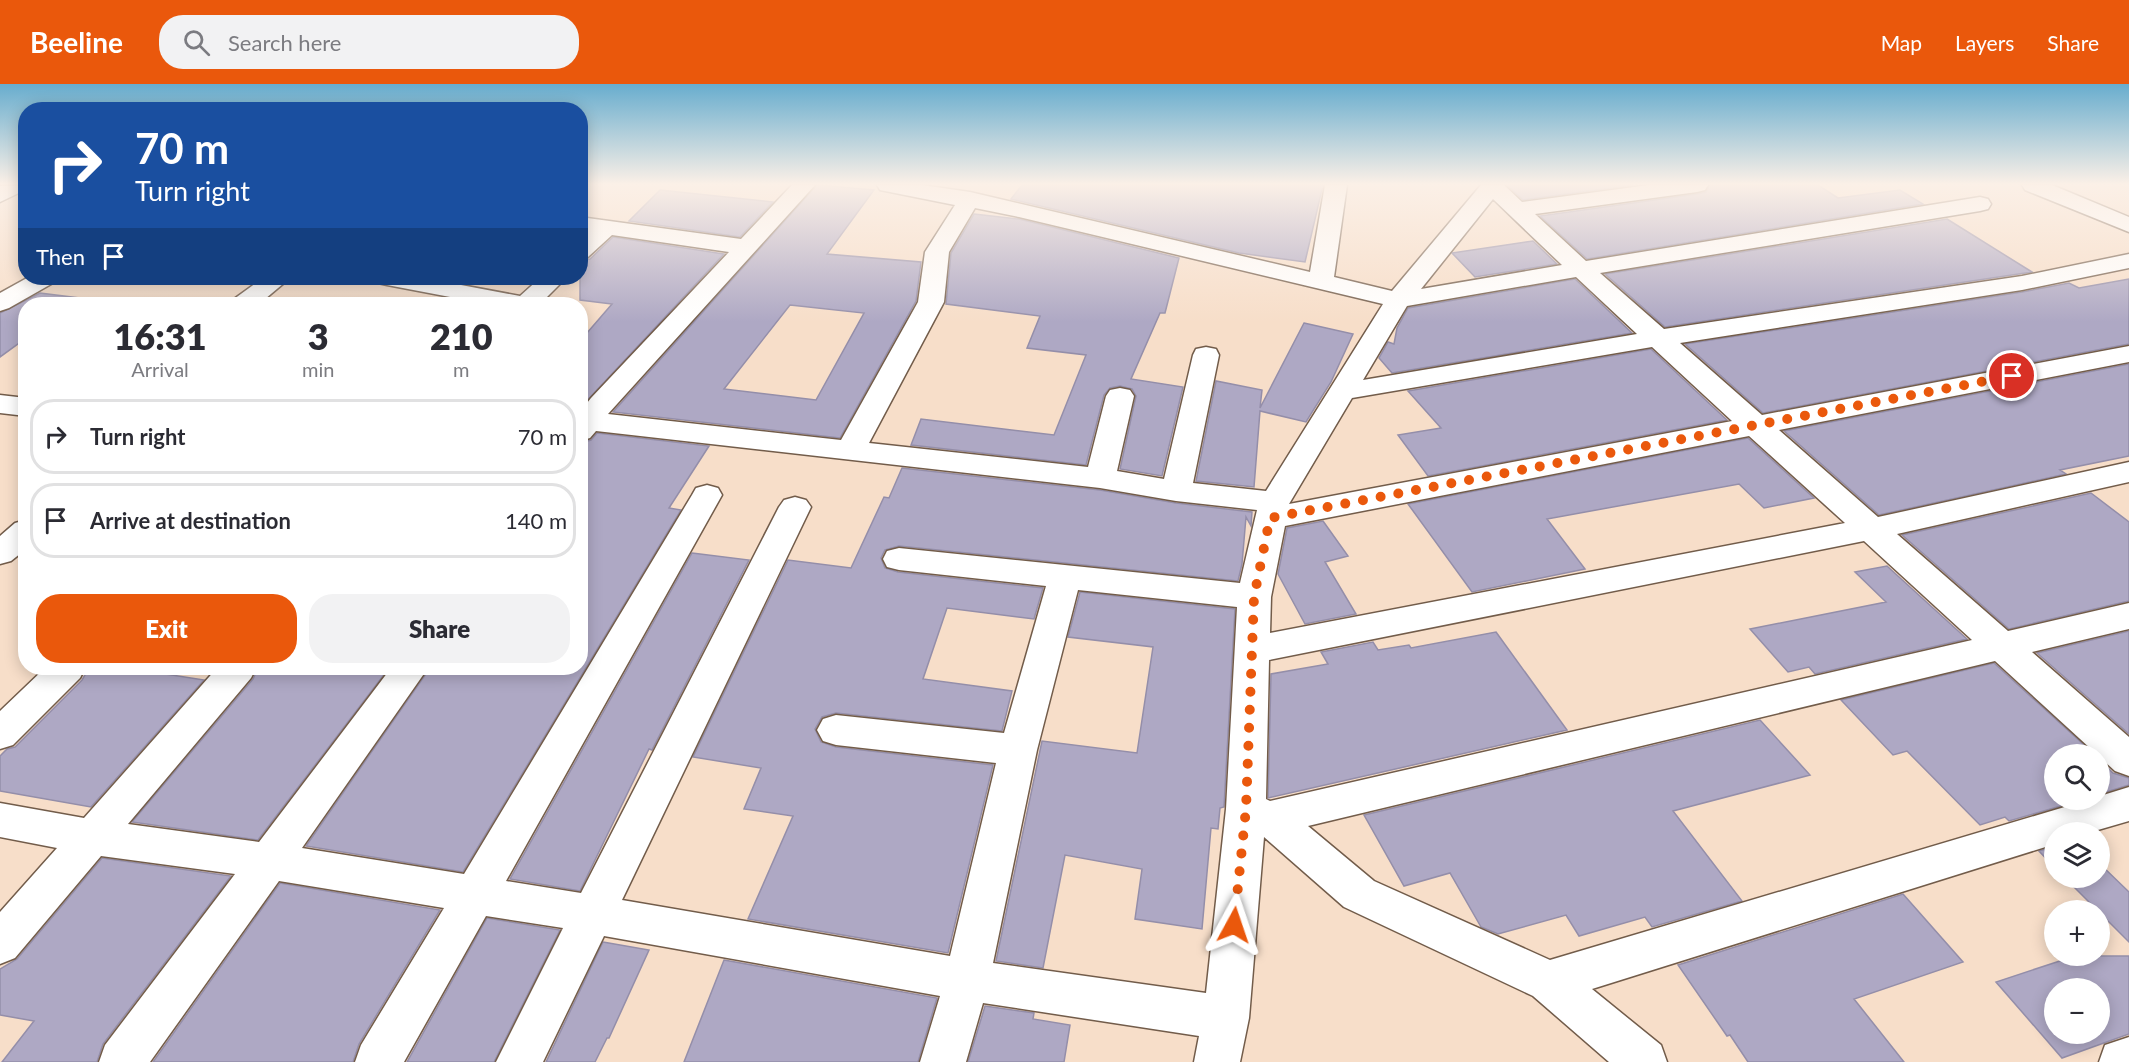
<!DOCTYPE html>
<meta charset="utf-8">
<style>
:root{--surface:#fff;--page:#f2f2f3;--text:#2b2b33;--muted:#7c7c81;--line:#e1e1e2;--accent:#ea580c}
body{margin:0;font-family:Lato,sans-serif;background:var(--page);color:var(--text);height:100vh;display:flex;flex-direction:column;font-size:22px;white-space:nowrap}
*{box-sizing:border-box;margin:0}
p{font-size:20px;color:var(--muted)}
.icon{flex:none;width:33px;height:33px;fill:none;stroke:currentColor;stroke-width:2;stroke-linecap:round;stroke-linejoin:round}
.map{position:relative;flex:1;overflow:hidden}
.details{position:absolute;left:18px;top:213px;width:570px;height:378px;display:flex;flex-direction:column;background:var(--surface);border-radius:24px;box-shadow:0 3px 15px #0003}
.details>*{flex:none}
.top-card{position:absolute;left:18px;top:18px;width:570px;height:183px;border-radius:24px;box-shadow:0 3px 15px #0003;background:#1a4fa0;color:#fff;overflow:hidden}
.buttons{position:absolute;left:2044px;top:660px;display:grid;gap:12px}
.buttons a{display:grid;place-items:center;width:66px;height:66px;border-radius:50%;background:var(--surface);box-shadow:0 3px 15px #0003;font-size:30px}
.pin{position:absolute;display:grid;place-items:center;width:51px;height:51px;color:#fff;margin:-26px;border:3px solid #fff;border-radius:50%;box-shadow:0 2px 6px #0007}
.me{position:absolute;width:66px;margin:-33px;rotate:5deg;stroke-linejoin:round;filter:drop-shadow(0 0 4px #0008)}
.turn{display:flex;align-items:center;gap:21px;height:126px;padding:0 18px;font-size:27px}
.turn .icon{width:78px;height:78px;stroke-width:2.5}
.turn b{display:block;font-size:42px;line-height:51px}
.then{display:flex;align-items:center;height:57px;padding:0 18px;background:#0003;gap:12px;font-size:22px}
.eta{display:flex;justify-content:space-evenly;align-items:center;height:102px;text-align:center}
.eta b{font-size:36px;font-weight:800;line-height:42px}
.action{display:flex;gap:12px;margin-top:auto;padding:12px 18px}
.action a{flex:1;height:69px;border-radius:24px;background:var(--accent);color:#fff;font-size:24px;font-weight:800;line-height:69px;text-align:center}
.action a+a{background:var(--page);color:var(--text)}
ul{padding:0;list-style:none}
li{display:flex;align-items:center;gap:18px;height:75px;margin:0 12px 9px;padding:0 6px;border:3px solid var(--line);border-radius:24px}
li div{flex:1}
li b{display:block;font-size:22px}
li em{font-style:normal}
header{display:flex;align-items:center;gap:36px;box-sizing:border-box;height:84px;padding:0 30px;background:var(--accent);color:#fff}
header strong{font-size:28px}
nav{display:flex;gap:33px;margin-inline-start:auto;font-size:21px}
.search{width:420px;height:54px;background:var(--page);display:flex;align-items:center;gap:15px;box-sizing:border-box;padding:0 21px;border-radius:24px;color:var(--muted);font-size:22px}
.map>svg:first-child{display:block}
.building{fill:#aea8c4;stroke:#948ea9;stroke-width:1.5;fill-rule:evenodd}
.lines{fill:none;stroke-linecap:round;stroke-linejoin:round}
.street-casing{stroke:#725c4a;stroke-width:3}
.secondary-casing{stroke:#725c4a;stroke-width:3}
.street{fill:#fff;fill-rule:evenodd}
.secondary{fill:#fff;fill-rule:evenodd}
.route{stroke:#ea580c;stroke-width:10;stroke-dasharray:0 18}
</style>
<header>
<strong>Beeline</strong>
<div class="search"><svg class="icon" aria-label="search" viewBox="0 0 24 24"><circle cx="10" cy="10" r="6"/><path d="M15 15l6 6"/></svg>Search here</div>
<nav><a>Map</a><a>Layers</a><a>Share</a></nav>
</header>
<div class="map">
<svg width="2129" height="978" viewBox="0 0 2129 978">
<rect width="100%" height="100%" fill="#f7dec9"/>
<path class="building" d="M 817,101 L 874,106 L 827,170 L 921,178 L 916,217 L 840,354 L 613,328 ZM 790,221 L 864,229 L 816,316 L 724,305 Z
M 1022,101 L 1323,101 L 1305,178 L 1239,169 L 1011,115 Z
M 1507,101 L 1634,101 L 1523,116 Z
M 1710,101 L 1818,101 L 1838,114 L 1900,106 L 1923,120 L 1587,175 L 1540,132 L 1697,110 L 1706,108 Z
M 660,106 L 773,118 L 740,153 L 629,137 Z
M 974,130 L 1019,135 L 1179,174 L 1165,229 L 1160,229 L 1131,295 L 1183,303 L 1162,392 L 1120,385 L 1136,312 L 1132,305 L 1120,302 L 1110,304 L 1104,311 L 1086,381 L 911,361 L 921,335 L 1054,351 L 1086,271 L 1027,264 L 1040,232 L 946,220 L 951,169 Z
M 1947,135 L 2032,188 L 1665,243 L 1605,190 Z
M 613,153 L 724,170 L 580,324 L 580,257 L 612,220 L 580,216 L 580,177 L 590,175 Z
M 1533,157 L 1557,180 L 1475,193 L 1452,169 Z
M 1575,195 L 1632,249 L 1392,289 L 1379,274 L 1388,258 L 1394,260 L 1397,244 L 1408,224 Z
M 2129,195 L 2129,260 L 1763,329 L 1685,260 L 2022,208 L 2069,199 L 2079,204 Z
M 40,209 L 80,214 L 71,220 L 26,220 L 26,254 L 0,273 L 0,229 Z
M 1304,239 L 1353,250 L 1331,298 L 1306,338 L 1260,327 L 1254,403 L 1196,397 L 1216,297 L 1262,306 L 1260,324 Z
M 1651,265 L 1727,336 L 1428,392 L 1398,351 L 1441,344 L 1408,307 Z
M 2129,280 L 2129,372 L 2060,386 L 2066,390 L 1879,431 L 1784,347 Z
M 597,349 L 709,362 L 669,424 L 681,426 L 463,788 L 306,762 L 430,584 L 580,584 L 580,359 L 591,356 Z
M 1748,354 L 1814,414 L 1764,424 L 1739,400 L 1547,435 L 1585,485 L 1472,508 L 1408,420 Z
M 902,384 L 1100,406 L 1176,419 L 1252,428 L 1251,442 L 1246,433 L 1242,480 L 1238,497 L 899,462 L 885,466 L 881,474 L 885,484 L 898,488 L 1043,504 L 1034,535 L 947,524 L 923,595 L 1012,607 L 1002,647 L 836,629 L 822,633 L 815,645 L 821,658 L 836,663 L 993,681 L 948,869 L 748,835 L 793,732 L 744,725 L 761,684 L 693,673 L 788,476 L 851,484 L 884,413 L 889,414 Z
M 2091,409 L 2129,438 L 2129,517 L 2009,545 L 1902,451 Z
M 1323,437 L 1348,472 L 1325,478 L 1356,530 L 1305,540 L 1278,490 L 1287,444 Z
M 692,469 L 749,476 L 652,666 L 649,665 L 580,807 L 510,795 Z
M 1887,482 L 1967,555 L 1815,590 L 1809,583 L 1788,588 L 1750,545 L 1886,518 L 1855,488 Z
M 1080,508 L 1235,525 L 1224,723 L 1220,724 L 1218,745 L 1211,744 L 1202,845 L 1135,835 L 1142,785 L 1065,771 L 1043,884 L 996,877 L 1042,657 L 1137,669 L 1153,563 L 1068,553 Z
M 2129,547 L 2129,650 L 2037,569 Z
M 1496,548 L 1567,646 L 1268,714 L 1271,590 L 1328,580 L 1321,568 L 1373,558 L 1378,566 L 1409,561 L 1411,564 Z
M 1994,579 L 2094,670 L 2055,670 L 2055,716 L 2082,716 L 2009,737 L 2005,733 L 1980,741 L 1907,667 L 1893,671 L 1841,616 Z
M 89,584 L 127,584 L 204,596 L 91,723 L 0,707 L 0,672 L 7,665 L 15,663 L 82,596 Z
M 258,584 L 389,584 L 258,756 L 132,738 L 253,595 Z
M 1760,636 L 1810,691 L 1673,727 L 1742,817 L 1652,843 L 1645,833 L 1579,852 L 1566,831 L 1498,850 L 1481,843 L 1450,789 L 1404,802 L 1364,731 Z
M 2100,676 L 2113,689 L 2129,694 L 2129,701 L 2100,710 Z
M 2055,762 L 2055,784 L 2039,767 Z
M 102,774 L 231,792 L 103,960 L 97,978 L 2,978 L 34,937 L 0,931 L 0,885 L 17,875 Z
M 2100,780 L 2129,808 L 2129,858 L 2065,794 L 2100,794 Z
M 280,799 L 440,826 L 359,960 L 353,978 L 153,978 Z
M 1903,810 L 1963,878 L 1854,915 L 1904,978 L 1748,978 L 1730,951 L 1727,952 L 1678,881 Z
M 487,834 L 560,846 L 494,978 L 407,978 Z
M 603,858 L 649,866 L 609,954 L 607,954 L 595,978 L 546,978 Z
M 2075,872 L 2129,872 L 2129,950 L 2062,974 L 1996,898 ZM 2055,904 L 2100,904 L 2100,950 L 2055,950 Z
M 724,876 L 937,914 L 918,978 L 684,978 Z
M 985,922 L 1034,929 L 1033,935 L 1070,941 L 1064,978 L 968,978 Z"/>
<g class="lines">
<defs>
<path id="street" d="M 26,101 L 25,106 L 0,118 L 0,102 Z
M 792,101 L 815,101 L 608,330 L 841,356 L 918,218 L 925,168 L 955,121 L 880,106 L 877,101 L 922,101 L 970,108 L 1310,188 L 1325,101 L 1347,101 L 1334,193 L 1392,207 L 1481,101 L 1504,101 L 1522,118 L 1649,101 L 1708,101 L 1705,106 L 1697,108 L 1535,130 L 1586,177 L 1980,113 L 1988,115 L 1991,120 L 1988,125 L 1980,127 L 1600,189 L 1664,245 L 2022,192 L 2129,170 L 2129,184 L 2022,206 L 1680,259 L 1762,331 L 2129,262 L 2129,278 L 1779,346 L 1878,433 L 2129,378 L 2129,398 L 1897,450 L 2008,547 L 2129,519 L 2129,545 L 2032,568 L 2129,653 L 2129,692 L 2115,687 L 1995,577 L 1308,742 L 1374,797 L 1550,876 L 2088,716 L 2100,716 L 2100,712 L 2129,703 L 2129,737 L 2091,748 L 2055,748 L 2055,760 L 1592,905 L 1661,961 L 1667,978 L 1609,978 L 1533,912 L 1344,823 L 1264,753 L 1249,934 L 1240,978 L 1194,978 L 1199,952 L 983,919 L 966,978 L 920,978 L 940,912 L 604,852 L 543,978 L 496,978 L 563,844 L 486,832 L 404,978 L 355,978 L 361,961 L 444,824 L 279,797 L 150,978 L 99,978 L 105,961 L 235,790 L 101,772 L 15,874 L 0,880 L 0,828 L 57,764 L 0,753 L 0,719 L 84,734 L 217,584 L 256,584 L 251,594 L 128,740 L 259,758 L 391,584 L 428,584 L 302,764 L 464,790 L 692,411 L 696,404 L 707,401 L 718,404 L 722,411 L 506,797 L 581,809 L 779,423 L 784,416 L 795,413 L 806,416 L 811,423 L 622,816 L 950,872 L 996,679 L 836,661 L 823,657 L 817,646 L 823,635 L 836,631 L 1004,649 L 1046,502 L 899,486 L 887,483 L 883,475 L 887,467 L 899,464 L 1240,499 L 1257,426 L 1176,417 L 1100,404 L 596,347 L 590,354 L 580,357 L 580,328 L 591,314 L 729,168 L 612,151 L 588,173 L 580,175 L 580,155 L 588,148 L 580,147 L 580,133 L 741,155 ZM 1493,115 L 1562,181 L 1421,205 ZM 975,124 L 1019,133 L 1383,220 L 1266,407 L 1193,399 L 1219,271 L 1216,265 L 1206,263 L 1196,265 L 1193,271 L 1164,395 L 1117,387 L 1134,312 L 1130,306 L 1120,304 L 1110,306 L 1106,312 L 1088,383 L 869,359 L 944,218 L 949,168 ZM 1576,193 L 1637,250 L 1363,296 L 1407,222 ZM 1652,263 L 1732,337 L 1289,420 L 1352,314 ZM 1749,352 L 1845,439 L 1270,549 L 1271,513 L 1285,442 ZM 1864,457 L 1972,556 L 1270,717 L 1266,715 L 1269,576 ZM 1078,506 L 1237,523 L 1226,725 L 1206,909 L 993,879 L 1037,666 Z
M 2022,101 L 2052,101 L 2129,133 L 2129,148 L 2025,106 Z
M 263,194 L 290,194 L 259,220 L 231,220 L 234,215 Z
M 375,194 L 424,194 L 520,212 L 540,194 L 566,194 L 540,220 L 487,220 L 387,201 L 378,199 Z
M 0,311 L 26,314 L 26,332 L 0,329 Z
M 26,436 L 26,465 L 11,477 L 0,480 L 0,452 L 15,439 Z
M 45,584 L 85,584 L 80,594 L 13,661 L 0,665 L 0,627 Z
M 2129,953 L 2129,978 L 2099,978 L 2105,961 Z"/>
<path id="secondary" d="M 27,194 L 56,194 L 53,199 L 9,224 L 0,227 L 0,209 Z"/>
</defs>
<use href="#street" class="street-casing"/>
<use href="#secondary" class="secondary-casing"/>
<use href="#street" class="street"/>
<use href="#secondary" class="secondary"/>
</g>
<linearGradient id="sky" x2="0" y2="1"><stop stop-color="#68adce"/><stop offset="0.42" stop-color="#fbf0e7"/><stop offset="1" stop-color="#fbf0e7" stop-opacity="0"/></linearGradient>
<rect width="2129" height="238" fill="url(#sky)"/>
<g class="lines">
<path class="route" d="M 1234,841 L 1246,725 L 1254,513 L 1270,434 L 2012,292"/>
</g>
</svg>
<div class="buttons">
<a><svg class="icon" aria-label="search" viewBox="0 0 24 24"><circle cx="10" cy="10" r="6"/><path d="M15 15l6 6"/></svg></a>
<a><svg class="icon" aria-label="layers" viewBox="0 0 24 24"><path d="M12 4l9 5-9 5-9-5zM3 14l9 5 9-5"/></svg></a>
<a>+</a>
<a>−</a>
</div>
<div class="pin" style="left:2012px;top:292px;background:#d93025"><svg class="icon" aria-label="arrive" viewBox="0 0 24 24"><path d="M6 21V4h12l-3 4 3 4H6"/></svg></div>
<svg class="me" style="left:1234px;top:841px" viewBox="-20 -20 40 40"><path d="M0-17L14 15 0 8-14 15z" fill="#ea580c" stroke="#fff" stroke-width="4"/></svg>
<div class="top-card">
<div class="turn"><svg class="icon" aria-label="right" viewBox="0 0 24 24"><path d="M7 20v-9h11M14 6l5 5-5 5"/></svg><div><b>70 m</b>Turn right</div></div>
<div class="then">Then<svg class="icon" aria-label="arrive" viewBox="0 0 24 24"><path d="M6 21V4h12l-3 4 3 4H6"/></svg></div>
</div>
<section class="details">
<div class="eta">
<div><b>16:31</b><p>Arrival</p></div>
<div><b>3</b><p>min</p></div>
<div><b>210</b><p>m</p></div>
</div>
<ul>
<li><svg class="icon" aria-label="right" viewBox="0 0 24 24"><path d="M7 20v-9h11M14 6l5 5-5 5"/></svg><div><b>Turn right</b></div><em>70 m</em></li>
<li><svg class="icon" aria-label="arrive" viewBox="0 0 24 24"><path d="M6 21V4h12l-3 4 3 4H6"/></svg><div><b>Arrive at destination</b></div><em>140 m</em></li>
</ul>
<div class="action"><a>Exit</a><a>Share</a></div>
</section>
</div>
